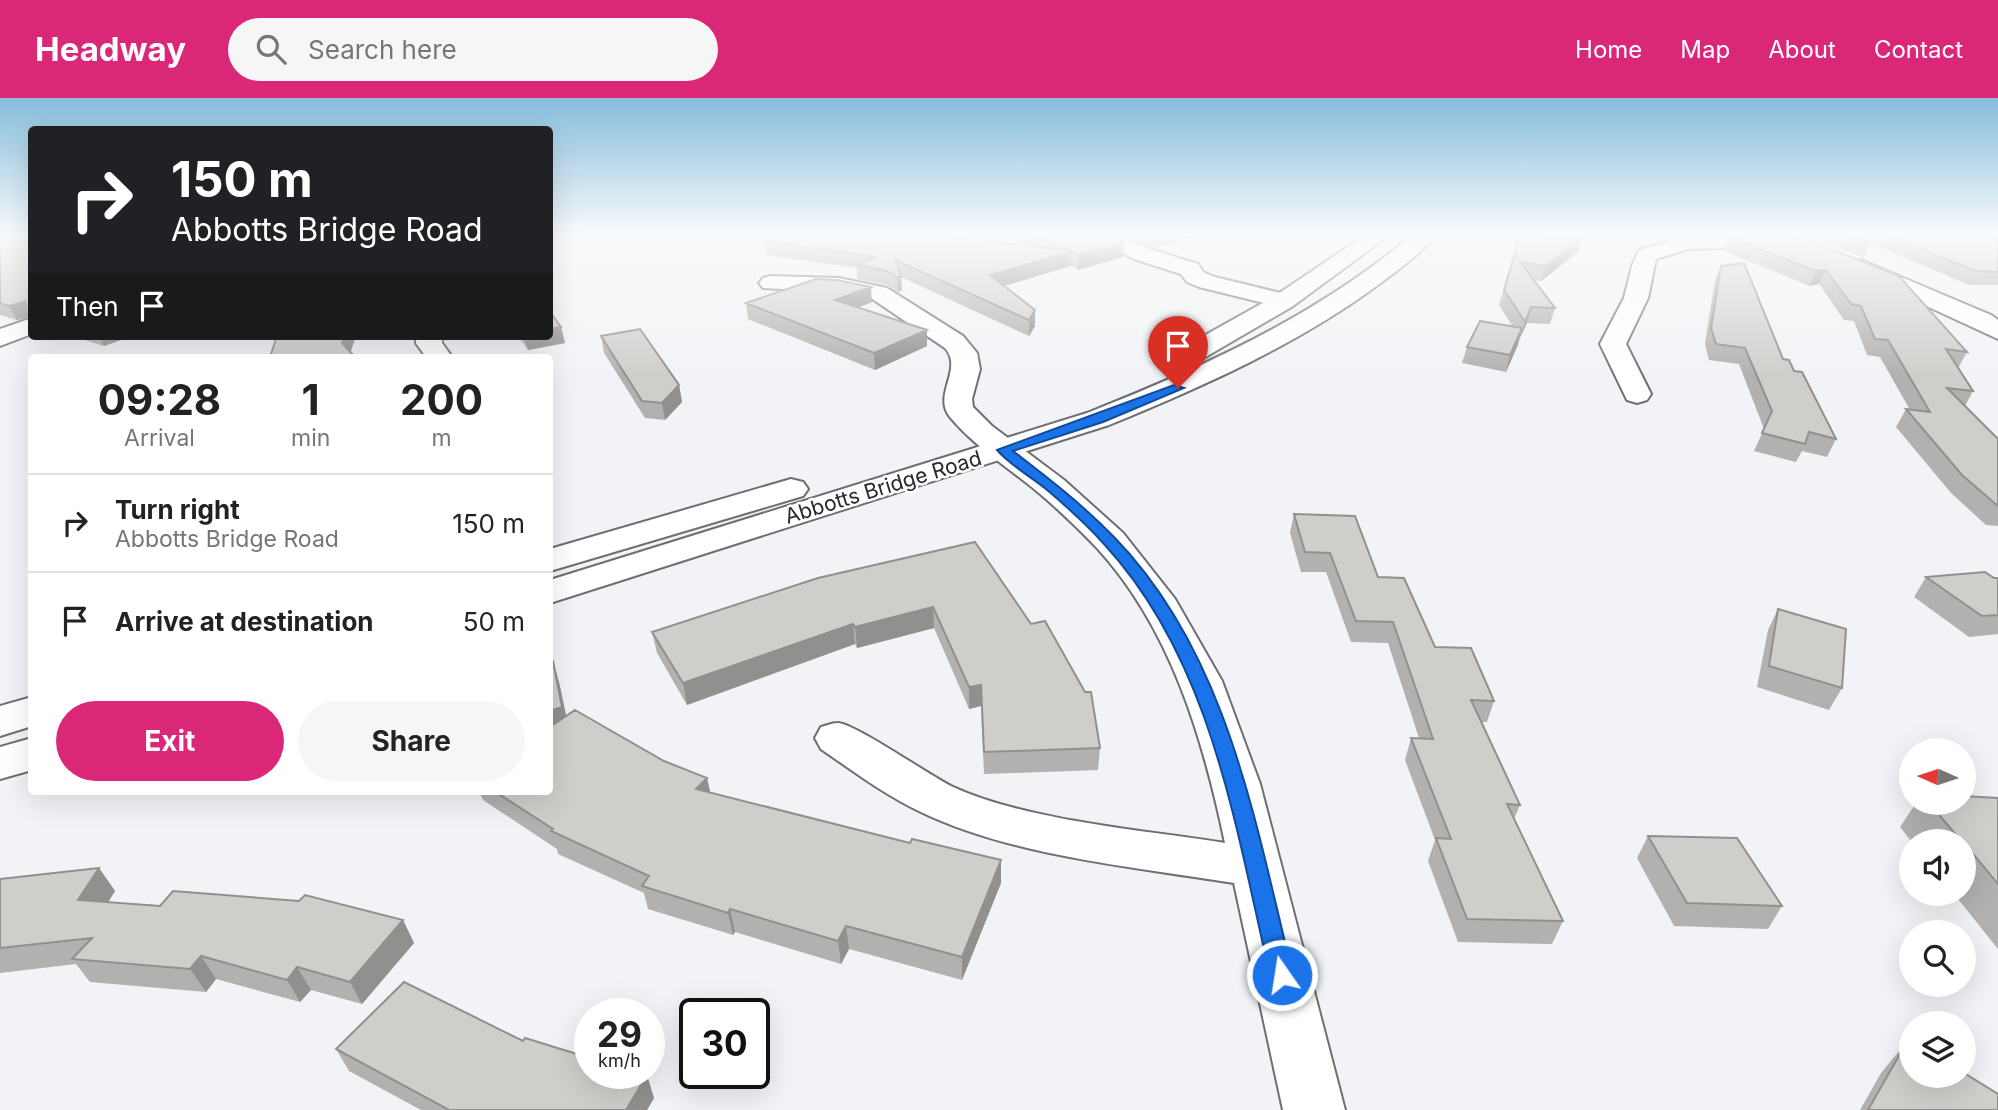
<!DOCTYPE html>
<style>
:root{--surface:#fff;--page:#f6f6f6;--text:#222;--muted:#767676;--line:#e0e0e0;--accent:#db2777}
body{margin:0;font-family:Inter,sans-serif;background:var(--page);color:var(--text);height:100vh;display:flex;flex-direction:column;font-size:26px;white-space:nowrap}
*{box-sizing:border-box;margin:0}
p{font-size:23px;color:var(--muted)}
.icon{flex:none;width:38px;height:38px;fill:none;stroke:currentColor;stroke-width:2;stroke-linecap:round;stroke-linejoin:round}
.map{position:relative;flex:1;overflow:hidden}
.details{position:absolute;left:28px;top:256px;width:525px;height:441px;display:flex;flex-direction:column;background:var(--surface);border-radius:7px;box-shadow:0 7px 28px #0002}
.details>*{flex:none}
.guide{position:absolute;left:28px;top:28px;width:525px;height:214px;border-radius:7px;box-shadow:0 7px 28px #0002;background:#202124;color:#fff;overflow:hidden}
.needle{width:46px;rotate:273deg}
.fabs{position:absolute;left:1899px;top:640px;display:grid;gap:14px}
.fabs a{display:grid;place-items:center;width:77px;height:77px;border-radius:50%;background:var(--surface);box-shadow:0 7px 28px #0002;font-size:35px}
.speed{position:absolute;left:574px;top:900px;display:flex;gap:14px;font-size:35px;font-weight:700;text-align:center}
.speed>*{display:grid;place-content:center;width:91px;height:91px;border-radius:50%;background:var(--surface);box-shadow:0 7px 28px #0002;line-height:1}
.speed small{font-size:18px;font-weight:400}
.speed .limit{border:4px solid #111;border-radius:10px;background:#fff;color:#111}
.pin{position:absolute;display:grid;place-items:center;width:60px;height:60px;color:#fff;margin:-72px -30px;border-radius:50% 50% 50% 0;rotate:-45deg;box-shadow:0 0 7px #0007}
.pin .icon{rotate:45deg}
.me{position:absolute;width:77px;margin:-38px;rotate:347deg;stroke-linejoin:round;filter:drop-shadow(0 0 5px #0008)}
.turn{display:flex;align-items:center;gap:24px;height:147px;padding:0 28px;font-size:32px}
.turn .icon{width:91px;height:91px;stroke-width:2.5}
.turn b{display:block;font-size:49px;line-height:60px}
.then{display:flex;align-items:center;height:66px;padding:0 28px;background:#0003;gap:14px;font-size:26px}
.eta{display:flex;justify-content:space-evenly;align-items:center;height:119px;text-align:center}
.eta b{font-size:42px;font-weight:700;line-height:49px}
.button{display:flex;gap:14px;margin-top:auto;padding:14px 28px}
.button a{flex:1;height:80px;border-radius:42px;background:var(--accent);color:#fff;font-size:28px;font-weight:700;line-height:80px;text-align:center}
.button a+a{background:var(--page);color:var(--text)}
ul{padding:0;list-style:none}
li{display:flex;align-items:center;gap:21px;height:98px;padding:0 28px;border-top:2px solid var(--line)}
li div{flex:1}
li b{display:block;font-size:26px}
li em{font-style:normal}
header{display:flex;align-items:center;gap:42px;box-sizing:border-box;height:98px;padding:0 35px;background:var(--accent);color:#fff}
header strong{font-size:33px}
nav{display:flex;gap:38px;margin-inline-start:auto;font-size:24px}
.search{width:490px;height:63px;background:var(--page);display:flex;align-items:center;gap:18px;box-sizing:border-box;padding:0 24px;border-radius:38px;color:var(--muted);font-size:26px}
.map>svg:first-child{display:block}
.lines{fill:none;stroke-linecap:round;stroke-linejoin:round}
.street-casing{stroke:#6e6f72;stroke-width:4}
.secondary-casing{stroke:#6e6f72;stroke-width:4}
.street{fill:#fff;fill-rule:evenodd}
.secondary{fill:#fff;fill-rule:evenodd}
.wall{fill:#b3b1af}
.shaded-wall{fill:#92908e}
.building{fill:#d0cecb;stroke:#92908e;stroke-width:2}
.route{fill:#1a73e8;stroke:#114b97;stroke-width:2}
.labels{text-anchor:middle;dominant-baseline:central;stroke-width:5;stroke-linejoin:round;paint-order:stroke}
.far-street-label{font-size:21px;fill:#28282a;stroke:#fff}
</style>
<header>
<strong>Headway</strong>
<div class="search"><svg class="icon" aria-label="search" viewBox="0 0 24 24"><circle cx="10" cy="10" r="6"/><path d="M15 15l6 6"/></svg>Search here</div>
<nav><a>Home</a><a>Map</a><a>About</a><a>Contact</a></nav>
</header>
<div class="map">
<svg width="1998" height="1012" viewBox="0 0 1998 1012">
<rect width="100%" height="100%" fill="#f2f3f6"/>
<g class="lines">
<defs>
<path id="street" d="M 1091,138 L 1119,138 L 1150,151 L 1198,166 L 1203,174 L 1215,179 L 1293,198 L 1296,203 L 1293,208 L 1284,210 L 1199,189 L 1187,184 L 1181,176 L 1134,161 L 1095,142 Z
M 1789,138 L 1792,142 L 1789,147 L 1781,148 L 1688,151 L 1656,161 L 1648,200 L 1626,246 L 1651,296 L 1647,302 L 1637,305 L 1627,302 L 1600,246 L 1624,200 L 1632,168 L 1639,152 L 1686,139 Z
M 1861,162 L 1991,217 L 1998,222 L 1998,241 L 1853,174 L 1850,169 L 1853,164 Z
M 771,178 L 839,180 L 887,190 L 963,238 L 977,255 L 980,271 L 972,301 L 973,309 L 992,328 L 1064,382 L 1123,435 L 1175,501 L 1222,583 L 1260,686 L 1345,1012 L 1283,1012 L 1234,785 C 1134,769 1012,758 921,714 C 885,697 853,673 821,651 L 815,640 L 821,629 C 826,628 832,625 837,625 C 853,624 930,678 953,689 C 1028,723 1143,732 1225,745 C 1203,640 1171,531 1097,450 C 1079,431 1059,412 1039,395 C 1009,370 975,349 950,319 C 932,297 964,271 945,250 L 871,200 L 839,194 L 763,190 L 759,185 L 763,180 Z
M 32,220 L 32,236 L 0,248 L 0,231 Z
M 416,238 L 442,238 L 442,245 L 452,259 L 426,259 L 416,245 Z"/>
<path id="secondary" d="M 1364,138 L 1388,138 L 1293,208 L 1202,261 L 1193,263 L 1184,261 L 1180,255 L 1184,249 L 1275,198 Z
M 1411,138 L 1434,138 C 1421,156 1399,171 1382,184 C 1299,246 1204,288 1109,327 L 550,505 L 550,482 L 1087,315 C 1203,269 1315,219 1411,138 Z
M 791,381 L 803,384 L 808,391 L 803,398 L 550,473 L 550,451 Z
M 32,599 L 32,628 L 0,638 L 0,608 Z
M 32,640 L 32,672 L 0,681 L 0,649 Z"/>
</defs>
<use href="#street" class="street-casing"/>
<use href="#secondary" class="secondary-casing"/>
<use href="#street" class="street"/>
<use href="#secondary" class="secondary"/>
</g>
<path class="wall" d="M 0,138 L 32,138 L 32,222 L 30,219 L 17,222 L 0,217 Z
M 1006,138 L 1110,138 L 1123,159 L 1078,172 L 1071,168 L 1004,188 L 1035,228 L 1029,238 L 901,179 L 902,192 L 898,194 L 888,187 L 857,181 L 857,170 L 767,157 L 765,143 L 1027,147 Z
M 1125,138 L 1198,138 L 1155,150 Z
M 1520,138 L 1579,153 L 1541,183 L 1533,182 L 1555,210 L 1550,226 L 1527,225 L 1520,240 L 1520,239 L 1506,274 L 1462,265 L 1467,249 L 1513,229 L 1499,207 Z
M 1798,138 L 1967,254 L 1958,270 L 1973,293 L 1965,308 L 1998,341 L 1998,428 L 1986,427 L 1951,395 L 1896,329 L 1906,311 L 1910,312 L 1880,259 L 1867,257 L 1854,223 L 1844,222 L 1819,186 L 1810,188 L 1724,153 L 1729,139 Z
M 1807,138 L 1998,138 L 1998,187 L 1969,187 L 1868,144 L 1870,147 L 1864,160 Z
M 1721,168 L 1783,261 L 1794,273 L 1836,341 L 1827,359 L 1802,353 L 1796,364 L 1754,353 L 1764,331 L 1739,266 L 1709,262 L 1705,246 L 1715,182 Z
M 872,204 L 857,210 L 927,248 L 875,272 L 748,221 L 746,205 Z
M 561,229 L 565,245 L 528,252 L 518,238 L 550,238 Z
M 71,238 L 132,238 L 104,248 Z
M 601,238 L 679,287 L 682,304 L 665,322 L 645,320 L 604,255 Z
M 1294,416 L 1378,479 L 1435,549 L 1494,603 L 1487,624 L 1482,624 L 1520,707 L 1514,721 L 1563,823 L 1552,846 L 1458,844 L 1428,763 L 1435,742 L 1405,662 L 1411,640 L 1419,640 L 1388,545 L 1351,544 L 1326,474 L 1301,474 L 1290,435 Z
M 975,444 L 1100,650 L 1098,672 L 984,676 L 981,608 L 969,611 L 934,530 L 857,550 L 855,546 L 687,607 L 657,555 L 652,534 Z
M 1926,479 L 1998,480 L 1998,536 L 1969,539 L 1914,499 Z
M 1778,511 L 1842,590 L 1829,612 L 1757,589 L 1768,532 Z
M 559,584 L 566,618 L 664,663 L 707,680 L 710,694 L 1001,785 L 962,882 L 849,851 L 841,866 L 735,834 L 733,837 L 648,811 L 644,795 L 558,756 L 557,751 L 483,702 L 479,693 L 550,693 Z
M 1998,700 L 1998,851 L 1954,796 L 1964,796 L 1964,744 L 1912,744 L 1900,729 L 1916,705 L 1964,705 Z
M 1648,738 L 1782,808 L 1768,831 L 1674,828 L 1637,760 Z
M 99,770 L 115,793 L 108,804 L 403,822 L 414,845 L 362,906 L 311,892 L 300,904 L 216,881 L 206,894 L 90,884 L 76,866 L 0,875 L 0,781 Z
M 1908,942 L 1998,1012 L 1860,1012 L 1881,975 Z
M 523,943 L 654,1000 L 647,1012 L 421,1012 L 349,973 L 336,951 Z"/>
<path class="shaded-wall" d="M 1156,138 L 1198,138 L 1155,150 Z
M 1583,139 L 1579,153 L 1541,183 L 1546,168 Z
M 1124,145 L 1123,159 L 1078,172 L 1079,157 Z
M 1071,154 L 1071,168 L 990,192 L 990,177 Z
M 1826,172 L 1819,186 L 1810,188 L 1816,173 Z
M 901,178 L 902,192 L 898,194 L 897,179 Z
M 871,189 L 872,204 L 836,218 L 835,202 Z
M 26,203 L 27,213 L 30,219 L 17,222 L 9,208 Z
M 1531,209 L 1527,225 L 1520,240 L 1525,224 Z
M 1035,212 L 1035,228 L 1029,238 L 1029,222 Z
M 561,229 L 565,245 L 528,252 L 524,238 L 550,238 L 550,231 Z
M 1522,230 L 1518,247 L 1506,274 L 1510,257 Z
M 927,232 L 927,248 L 875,272 L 874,255 Z
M 99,238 L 132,238 L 104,248 Z
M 345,238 L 356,238 L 349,259 L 342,245 Z
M 679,287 L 682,304 L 665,322 L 662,305 Z
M 933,509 L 934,530 L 857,550 L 855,529 Z
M 853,526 L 855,546 L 687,607 L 683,585 Z
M 553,563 L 559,584 L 569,631 L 550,636 L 550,613 Z
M 981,587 L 981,608 L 969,611 L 969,589 Z
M 707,680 L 712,702 L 696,691 Z
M 1001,762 L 1001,785 L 962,882 L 962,859 Z
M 99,770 L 115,793 L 95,825 L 78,802 Z
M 730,811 L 735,834 L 733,837 L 728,815 Z
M 403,822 L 414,845 L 362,906 L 350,884 Z
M 846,828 L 849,851 L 841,866 L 838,843 Z
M 201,858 L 216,881 L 206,894 L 190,871 Z
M 297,869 L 311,892 L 300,904 L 287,882 Z
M 647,977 L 654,1000 L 647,1012 L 626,1012 Z"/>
<path class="building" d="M 0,138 L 32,138 L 32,214 L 27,213 L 26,203 L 9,208 L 0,205 Z
M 765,138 L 954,138 L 1071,153 L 1036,138 L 1110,138 L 1124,145 L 1079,157 L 1071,154 L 990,177 L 1035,212 L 1029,222 L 895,162 L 901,178 L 897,179 L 887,173 L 856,166 L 877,159 L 765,143 Z
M 1520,138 L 1583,139 L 1546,168 L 1520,164 L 1555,210 L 1531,209 L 1525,224 L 1504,192 Z
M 1761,138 L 1798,138 L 1899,178 L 1967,254 L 1946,251 L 1973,293 L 1947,290 L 1998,341 L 1998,408 L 1962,377 L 1906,311 L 1930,314 L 1888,242 L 1875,241 L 1861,208 L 1851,206 L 1826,172 L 1816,173 L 1729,139 Z
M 1846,138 L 1862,138 L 1870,147 Z
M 1889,138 L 1998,138 L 1998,174 L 1976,173 Z
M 1744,165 L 1783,261 L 1789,262 L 1794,273 L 1802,274 L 1836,341 L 1809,334 L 1805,346 L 1762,335 L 1772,313 L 1745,250 L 1716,246 L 1711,230 L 1721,168 Z
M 816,181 L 837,182 L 871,189 L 835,202 L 927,232 L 874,255 L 746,205 Z
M 550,214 L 561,229 L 550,231 Z
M 1480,223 L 1522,230 L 1510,257 L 1467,249 Z
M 640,231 L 679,287 L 662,305 L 642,303 L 601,238 Z
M 277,238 L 345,238 L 342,245 L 355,259 L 270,259 Z
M 1294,416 L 1355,418 L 1378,479 L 1404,480 L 1435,549 L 1471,550 L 1494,603 L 1471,602 L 1520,707 L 1507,706 L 1563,823 L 1467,821 L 1436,740 L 1451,741 L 1411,640 L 1433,641 L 1393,524 L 1356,523 L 1330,455 L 1305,454 Z
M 975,444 L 1031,526 L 1045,523 L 1085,594 L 1091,594 L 1100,650 L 984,654 L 981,587 L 969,589 L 933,509 L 855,529 L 853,526 L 683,585 L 652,534 L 818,480 Z
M 1985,474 L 1994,480 L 1998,480 L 1998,517 L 1982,518 L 1926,479 Z
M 1778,511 L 1846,531 L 1842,590 L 1769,568 Z
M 550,563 L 553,563 L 562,609 L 550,613 Z
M 575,612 L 664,663 L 707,680 L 696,691 L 910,745 L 912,741 L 1001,762 L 962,859 L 846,828 L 838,843 L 730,811 L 728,815 L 642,788 L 649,778 L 551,733 L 553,731 L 494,693 L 550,693 L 550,629 Z
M 1964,698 L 1998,700 L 1998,786 L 1964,745 L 1964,744 L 1962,744 L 1929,705 L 1964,705 Z
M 1648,738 L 1737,740 L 1782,808 L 1687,805 Z
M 99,770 L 78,802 L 160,808 L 173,793 L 299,803 L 305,797 L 403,822 L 350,884 L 297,869 L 287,882 L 201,858 L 190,871 L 72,861 L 92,840 L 0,850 L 0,781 Z
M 404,884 L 523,943 L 525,940 L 590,960 L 590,975 L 639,975 L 647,977 L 626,1012 L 449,1012 L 336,951 Z
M 1908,942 L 1911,944 L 1911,978 L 1964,978 L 1964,975 L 1998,996 L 1998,1012 L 1868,1012 Z"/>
<linearGradient id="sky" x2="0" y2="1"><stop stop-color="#86bddc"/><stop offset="0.49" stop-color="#f9fafb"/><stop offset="1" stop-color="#f9fafb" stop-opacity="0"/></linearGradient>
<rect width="1998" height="279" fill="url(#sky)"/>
<path class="route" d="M 1174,287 L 1184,290 L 1103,324 L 1013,353 C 1048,380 1083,407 1114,439 C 1228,556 1255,725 1293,877 L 1290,884 L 1282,887 L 1273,884 L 1270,877 C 1235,728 1212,563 1104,446 C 1087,427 1066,408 1046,391 C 1030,378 1010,367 997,352 Z"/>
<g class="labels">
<g class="far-street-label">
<text transform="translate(883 389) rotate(-17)">Abbotts Bridge Road</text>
</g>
</g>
</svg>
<div class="fabs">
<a><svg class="needle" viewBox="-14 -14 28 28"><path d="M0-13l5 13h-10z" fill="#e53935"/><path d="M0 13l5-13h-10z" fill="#767676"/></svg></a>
<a><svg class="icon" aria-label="sound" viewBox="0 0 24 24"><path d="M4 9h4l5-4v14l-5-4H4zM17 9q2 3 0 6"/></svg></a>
<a><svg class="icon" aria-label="search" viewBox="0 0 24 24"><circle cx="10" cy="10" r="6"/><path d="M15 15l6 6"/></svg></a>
<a><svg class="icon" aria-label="layers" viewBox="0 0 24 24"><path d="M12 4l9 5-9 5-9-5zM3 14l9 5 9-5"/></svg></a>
</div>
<div class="speed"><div>29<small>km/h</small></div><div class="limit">30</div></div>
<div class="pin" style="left:1178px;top:290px;background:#d93025"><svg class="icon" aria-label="arrive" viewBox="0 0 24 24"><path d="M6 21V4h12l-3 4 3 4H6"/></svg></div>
<svg class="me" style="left:1282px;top:877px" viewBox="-20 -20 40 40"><circle r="17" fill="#1a73e8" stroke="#fff" stroke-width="3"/><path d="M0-11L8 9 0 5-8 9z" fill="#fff"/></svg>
<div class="guide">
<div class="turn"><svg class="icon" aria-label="right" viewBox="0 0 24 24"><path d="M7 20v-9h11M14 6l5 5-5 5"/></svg><div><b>150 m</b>Abbotts Bridge Road</div></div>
<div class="then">Then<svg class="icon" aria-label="arrive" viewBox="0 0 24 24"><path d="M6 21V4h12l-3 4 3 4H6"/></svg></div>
</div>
<section class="details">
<div class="eta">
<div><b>09:28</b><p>Arrival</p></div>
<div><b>1</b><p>min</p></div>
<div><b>200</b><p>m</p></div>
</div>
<ul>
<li><svg class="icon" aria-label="right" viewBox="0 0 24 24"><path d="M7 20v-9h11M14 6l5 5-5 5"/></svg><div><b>Turn right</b><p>Abbotts Bridge Road</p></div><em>150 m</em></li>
<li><svg class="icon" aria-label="arrive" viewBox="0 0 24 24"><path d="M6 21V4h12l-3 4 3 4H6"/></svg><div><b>Arrive at destination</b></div><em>50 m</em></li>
</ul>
<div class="button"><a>Exit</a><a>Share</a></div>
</section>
</div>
